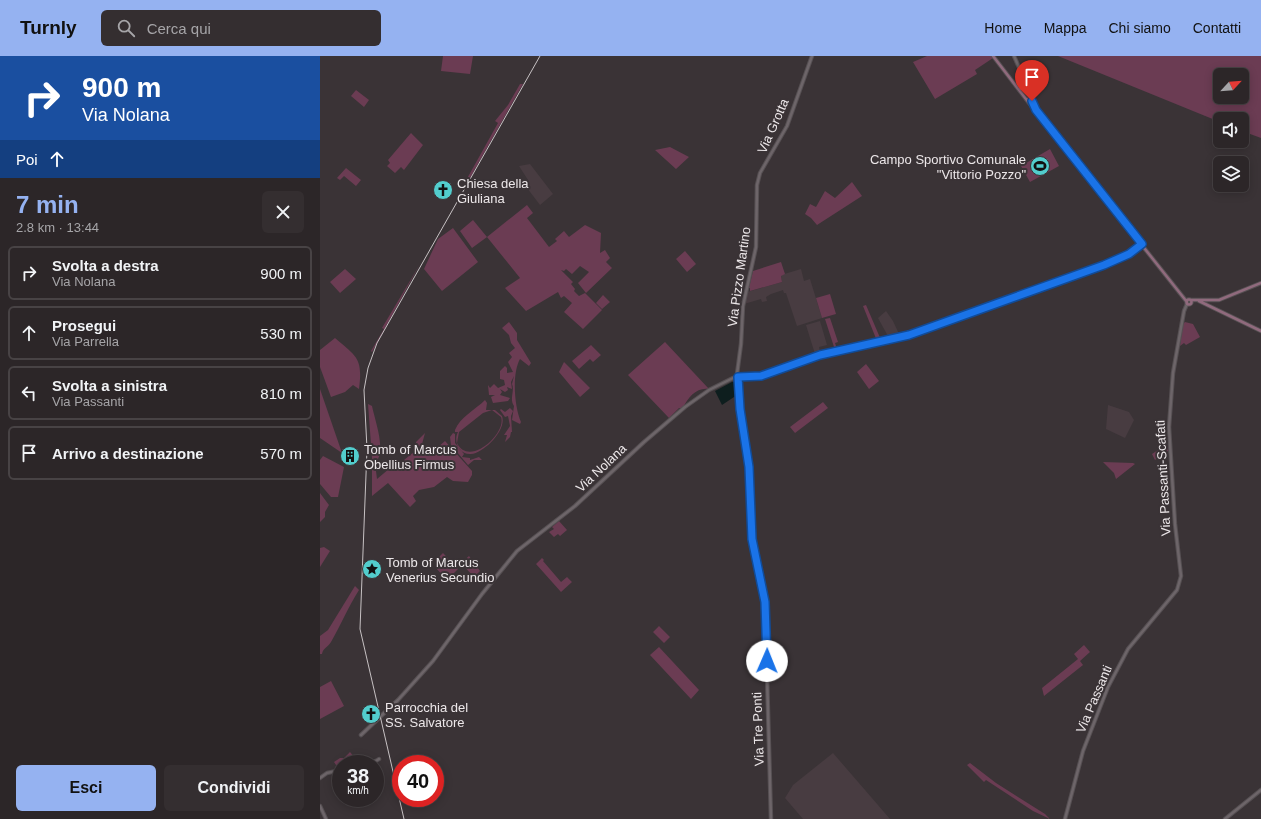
<!DOCTYPE html>
<html lang="it">
<meta charset="utf-8">
<style>
:root{--surface:#2c2628;--page:#342e30;--text:#f1f3f6;--muted:#a6a5a8;--line:#484345;--accent:#95b2f1}
body{margin:0;font-family:Helvetica,sans-serif;background:var(--page);color:var(--text);height:100vh;display:flex;flex-direction:column;font-size:15px;white-space:nowrap}
*{box-sizing:border-box;margin:0}
p{font-size:13px;color:var(--muted)}
.icon{flex:none;width:22px;height:22px;fill:none;stroke:currentColor;stroke-width:2;stroke-linecap:round;stroke-linejoin:round}
.map{position:relative;flex:1;overflow:hidden}
.sheet{display:flex;flex-direction:column;background:var(--surface);width:320px}
.sheet>*{flex:none}
.guide{background:#1a4fa0;color:#fff;overflow:hidden}
.needle{width:26px;rotate:64deg}
.fabs{position:absolute;left:893px;top:12px;display:grid;gap:8px}
.fabs a{display:grid;place-items:center;width:36px;height:36px;border-radius:6px;background:var(--surface);box-shadow:0 2px 10px #0003,0 0 0 1px var(--line);font-size:20px}
.speed{position:absolute;left:12px;top:699px;display:flex;gap:8px;font-size:20px;font-weight:700;text-align:center}
.speed>*{display:grid;place-content:center;width:52px;height:52px;border-radius:50%;background:var(--surface);box-shadow:0 2px 10px #0003,0 0 0 1px var(--line);line-height:1}
.speed small{font-size:10px;font-weight:400}
.speed .limit{border:6px solid #d22;background:#fff;color:#111}
.pin{position:absolute;display:grid;place-items:center;width:34px;height:34px;color:#fff;margin:-41px -17px;border-radius:50% 50% 50% 0;rotate:-45deg;box-shadow:0 0 4px #0007}
.pin .icon{rotate:45deg}
.me{position:absolute;width:44px;margin:-22px;rotate:1deg;stroke-linejoin:round;filter:drop-shadow(0 0 3px #0008)}
.turn{display:flex;align-items:center;gap:14px;height:84px;padding:0 16px;font-size:18px}
.turn .icon{width:52px;height:52px;stroke-width:2.5}
.turn b{display:block;font-size:28px;line-height:34px}
.then{display:flex;align-items:center;height:38px;padding:0 16px;background:#0003;gap:8px;font-size:15px}
.round{display:grid;place-items:center;flex:none;width:42px;height:42px;border-radius:6px;background:var(--page)}
.headline{display:flex;align-items:center;justify-content:space-between;height:68px;padding:0 16px}
h1{font-size:24px;font-weight:700;line-height:30px;color:var(--accent)}
.cta{display:flex;gap:8px;margin-top:auto;padding:8px 16px}
.cta a{flex:1;height:46px;border-radius:6px;background:var(--accent);color:#111;font-size:16px;font-weight:700;line-height:46px;text-align:center}
.cta a+a{background:var(--page);color:var(--text)}
ul{padding:0;list-style:none}
li{display:flex;align-items:center;gap:12px;height:54px;margin:0 8px 6px;padding:0 8px;border:2px solid var(--line);border-radius:6px}
li div{flex:1}
li b{display:block;font-size:15px}
li em{font-style:normal}
header{display:flex;align-items:center;gap:24px;box-sizing:border-box;height:56px;padding:0 20px;background:var(--accent);color:#111}
header strong{font-size:19px}
nav{display:flex;gap:22px;margin-inline-start:auto;font-size:14px}
.search{width:280px;height:36px;background:var(--page);display:flex;align-items:center;gap:10px;box-sizing:border-box;padding:0 14px;border-radius:6px;color:var(--muted);font-size:15px}
main{display:flex;flex:1;min-height:0}
.map>svg:first-child{display:block}
.built{fill:#483c41}
.green{fill:#6b3c53;fill-rule:evenodd}
.water{fill:#0e1e1e}
.lines{fill:none;stroke-linecap:round;stroke-linejoin:round}
.tertiary-casing{stroke:#565053;stroke-width:4.5}
.secondary-casing{stroke:#565053;stroke-width:4.5}
.tertiary{stroke:#6d6569;stroke-width:2.5}
.secondary{stroke:#906a7d;stroke-width:2.5}
.rail{stroke:#c7c2c4;stroke-width:1}
.route-casing{stroke:#114b97;stroke-width:10}
.route{stroke:#1a73e8;stroke-width:7}
.labels{text-anchor:middle;dominant-baseline:central;stroke-width:4;stroke-linejoin:round;paint-order:stroke}
.street-label{font-size:13px;fill:#ece7e9;stroke:#3a3336}
.poi-label{font-size:13px;fill:#ece7e9;stroke:#3a3336;text-anchor:start}
</style>
<header>
<strong>Turnly</strong>
<div class="search"><svg class="icon" aria-label="search" viewBox="0 0 24 24"><circle cx="10" cy="10" r="6"/><path d="M15 15l6 6"/></svg>Cerca qui</div>
<nav><a>Home</a><a>Mappa</a><a>Chi siamo</a><a>Contatti</a></nav>
</header>
<main>
<section class="sheet">
<div class="guide">
<div class="turn"><svg class="icon" aria-label="right" viewBox="0 0 24 24"><path d="M7 20v-9h11M14 6l5 5-5 5"/></svg><div><b>900 m</b>Via Nolana</div></div>
<div class="then">Poi<svg class="icon" aria-label="ahead" viewBox="0 0 24 24"><path d="M12 20V5M6 11l6-6 6 6"/></svg></div>
</div>
<div class="headline"><div><h1>7 min</h1><p>2.8 km · 13:44</p></div><a class="round"><svg class="icon" aria-label="close" viewBox="0 0 24 24"><path d="M6 6l12 12M18 6L6 18"/></svg></a></div>
<ul>
<li><svg class="icon" aria-label="right" viewBox="0 0 24 24"><path d="M7 20v-9h11M14 6l5 5-5 5"/></svg><div><b>Svolta a destra</b><p>Via Nolana</p></div><em>900 m</em></li>
<li><svg class="icon" aria-label="ahead" viewBox="0 0 24 24"><path d="M12 20V5M6 11l6-6 6 6"/></svg><div><b>Prosegui</b><p>Via Parrella</p></div><em>530 m</em></li>
<li><svg class="icon" aria-label="left" viewBox="0 0 24 24"><path d="M17 20v-9H6M10 6l-5 5 5 5"/></svg><div><b>Svolta a sinistra</b><p>Via Passanti</p></div><em>810 m</em></li>
<li><svg class="icon" aria-label="arrive" viewBox="0 0 24 24"><path d="M6 21V4h12l-3 4 3 4H6"/></svg><div><b>Arrivo a destinazione</b></div><em>570 m</em></li>
</ul>
<div class="cta"><a>Esci</a><a>Condividi</a></div>
</section>
<div class="map">
<svg width="941" height="763" viewBox="0 0 941 763">
<rect width="100%" height="100%" fill="#3a3336"/>
<path class="built" d="M 210,108 L 233,138 L 220,149 L 204,128 L 208,124 L 199,110 Z
M 481,213 L 484,225 L 490,223 L 502,262 L 477,270 L 466,237 L 464,237 L 463,234 L 451,238 L 446,241 L 447,245 L 442,246 L 441,243 L 424,248 L 427,236 L 462,226 L 461,219 Z
M 566,255 L 573,265 L 579,278 L 569,282 L 558,262 Z
M 500,265 L 507,289 L 499,291 L 500,297 L 495,298 L 486,269 Z
M 788,349 L 809,356 L 814,364 L 805,382 L 786,373 Z
M 513,697 L 545,734 L 570,763 L 483,763 L 465,742 L 473,729 Z"/>
<path class="green" d="M 123,0 L 153,0 L 150,18 L 121,15 Z
M 607,0 L 671,0 L 673,2 L 655,14 L 657,18 L 615,43 L 593,6 Z
M 738,0 L 941,0 L 941,82 L 922,75 L 922,63 L 900,63 L 900,66 ZM 900,19 L 922,19 L 922,41 L 900,41 Z
M 200,28 L 203,28 L 146,129 L 144,128 L 178,67 L 175,65 L 188,49 Z
M 36,34 L 49,44 L 44,51 L 31,40 Z
M 91,77 L 103,89 L 84,114 L 81,111 L 75,117 L 67,110 L 70,107 L 68,104 Z
M 350,91 L 369,101 L 356,113 L 335,94 Z
M 730,93 L 739,110 L 710,126 L 701,110 Z
M 26,112 L 41,124 L 36,130 L 24,120 L 20,124 L 17,122 Z
M 532,126 L 542,140 L 497,169 L 491,162 L 485,158 L 490,148 L 496,151 L 505,135 L 515,142 Z
M 207,149 L 213,157 L 207,162 L 229,191 L 237,185 L 235,183 L 244,175 L 249,181 L 265,169 L 281,177 L 280,197 L 285,194 L 290,202 L 286,206 L 292,212 L 266,237 L 258,227 L 269,216 L 260,210 L 252,218 L 246,213 L 244,215 L 241,214 L 253,226 L 251,228 L 255,233 L 254,235 L 259,240 L 265,237 L 282,254 L 263,273 L 244,256 L 252,247 L 244,240 L 241,242 L 238,236 L 206,255 L 185,232 L 200,222 L 167,181 L 152,192 L 140,175 L 153,164 L 167,181 Z
M 133,172 L 158,206 L 122,235 L 104,213 L 118,183 Z
M 365,195 L 376,208 L 367,216 L 356,203 Z
M 461,206 L 465,218 L 461,220 L 462,226 L 430,235 L 430,232 L 429,232 L 433,215 Z
M 100,208 L 52,296 L 51,295 L 64,273 L 62,272 Z
M 25,213 L 36,223 L 20,237 L 10,226 Z
M 510,238 L 516,258 L 502,262 L 496,242 Z
M 283,239 L 290,246 L 282,253 L 276,247 Z
M 546,249 L 561,284 L 557,285 L 543,250 Z
M 510,262 L 518,286 L 515,287 L 517,293 L 515,294 L 505,263 Z
M 189,266 L 197,277 L 197,284 L 211,307 L 209,310 L 200,303 C 192,317 194,350 201,366 L 200,368 L 192,364 L 194,350 C 189,343 195,335 192,328 L 194,320 L 191,326 L 192,333 L 187,331 L 188,334 L 185,336 L 180,333 L 182,336 L 180,339 L 190,342 L 188,345 L 173,347 L 171,341 L 175,339 L 169,339 L 168,329 L 170,332 L 174,328 L 178,332 L 185,329 L 184,324 L 180,323 L 180,315 L 185,310 L 187,312 L 187,317 L 193,316 L 188,306 L 192,301 L 189,297 L 195,292 L 191,287 L 189,279 L 182,272 Z
M 865,266 L 873,268 L 880,281 L 866,289 L 864,287 L 860,290 L 863,268 Z
M 15,282 C 37,301 43,302 39,333 L 33,329 L 25,336 L 11,341 L 0,311 L 0,294 Z
M 345,286 L 389,333 C 377,331 368,341 363,352 L 359,352 L 349,362 L 308,319 Z
M 271,289 L 281,299 L 273,306 L 270,303 L 259,313 L 252,305 Z
M 244,306 L 270,332 L 260,341 L 239,316 Z
M 546,308 L 559,325 L 549,333 L 537,316 Z
M 0,333 L 22,397 L 0,382 Z
M 165,344 L 167,347 L 166,354 L 175,354 L 182,360 C 187,374 164,397 151,398 C 139,399 133,385 138,376 L 135,376 L 135,374 C 140,361 155,354 165,344 ZM 172,354 L 181,361 C 187,377 149,412 137,387 L 139,376 L 163,357 Z
M 503,346 L 508,352 L 475,377 L 470,371 Z
M 48,348 L 52,350 C 55,365 67,396 55,407 L 57,423 L 76,407 L 78,409 L 95,395 L 96,386 L 105,377 L 102,388 L 110,398 L 125,385 L 152,415 L 152,419 L 148,426 L 133,425 L 127,421 L 114,431 L 99,434 L 93,440 L 96,445 L 90,451 L 68,427 L 52,440 L 52,402 Z
M 190,352 L 193,355 L 191,360 L 192,376 L 191,376 L 190,381 L 185,386 L 187,379 L 184,379 L 190,370 L 188,360 L 185,361 L 180,354 L 181,353 L 185,356 Z
M 133,377 L 135,378 L 135,387 L 144,398 L 142,401 L 150,402 L 150,404 L 159,401 L 162,404 L 154,404 L 148,409 L 131,389 L 130,381 Z
M 847,388 L 848,395 L 835,404 L 832,398 Z
M 3,400 L 24,411 L 18,441 L 11,441 L 0,428 L 0,404 Z
M 783,406 L 813,407 L 815,408 L 796,423 L 794,417 Z
M 0,437 L 9,449 L 5,456 L 5,461 L 0,466 Z
M 239,465 L 247,474 L 240,480 L 238,478 L 234,481 L 229,476 L 234,473 L 232,471 Z
M 4,491 L 10,495 L 0,511 L 0,492 Z
M 123,497 L 138,513 L 127,524 L 115,511 L 118,508 L 115,505 Z
M 149,500 L 160,515 L 154,521 L 141,507 Z
M 222,502 L 224,504 L 223,505 L 241,526 L 247,521 L 252,526 L 241,536 L 216,508 Z
M 35,530 L 39,534 C 28,551 21,569 11,586 C 8,591 3,592 2,598 L 0,598 L 0,580 L 8,574 Z
M 339,570 L 350,581 L 344,587 L 333,576 Z
M 764,589 L 770,596 L 760,605 L 763,609 L 724,640 L 722,632 L 758,603 L 754,598 Z
M 339,591 L 379,634 L 371,643 L 330,599 Z
M 11,625 L 24,650 L 0,663 L 0,631 Z
M 30,696 L 39,707 L 21,708 L 21,711 L 18,712 L 14,706 L 20,702 L 24,702 Z
M 650,707 L 676,727 L 725,758 L 730,763 L 713,755 L 666,724 L 664,726 L 647,709 Z"/>
<path class="water" d="M 412,326 L 416,326 L 417,339 L 402,349 L 395,335 Z"/>
<g class="lines">
<defs>
<path id="tertiary" d="M 694,0 L 708,32
M 41,679 L 78,644 L 113,605 L 162,538 L 197,495 L 255,450 L 324,386 L 365,351 L 389,334 L 413,322 L 441,320 L 500,299 L 589,279 L 784,209 L 809,198 L 822,188
M 45,708 L 56,705 L 59,703
M 0,722 L 7,717 L 21,714
M 0,750 L 6,763
M 451,763 L 445,546 L 432,483 L 429,411 L 421,353 L 417,318 L 421,288 L 423,250 L 436,191 L 437,129 L 440,117 L 467,70 L 492,0
M 745,763 L 763,695 L 788,631 L 808,593 L 857,534 L 861,520 L 855,468 L 849,371 L 853,317 L 864,255 L 867,248
M 905,763 L 941,734"/>
<path id="secondary" d="M 673,0 L 706,43 L 712,45
M 699,33 L 707,32 L 713,43 L 715,51
M 706,43 L 867,246
M866.5 246a2.5 2.5 0 1 1 5 0a2.5 2.5 0 1 1-5 0Z
M 871,244 L 899,244 L 941,227
M 879,245 L 941,275"/>
</defs>
<use href="#tertiary" class="tertiary-casing"/>
<use href="#secondary" class="secondary-casing"/>
<use href="#tertiary" class="tertiary"/>
<use href="#secondary" class="secondary"/>
<path class="rail" d="M 84,763 L 40,573 L 47,393 L 44,334 L 48,312 L 57,287 L 220,0"/>
</g>
<g class="lines">
<defs>
<path id="route" d="M 447,605 L 445,546 L 432,483 L 429,411 L 420,353 L 418,321 L 441,320 L 500,299 L 589,279 L 784,209 L 809,198 L 822,188 L 716,54 L 712,45"/>
</defs>
<use href="#route" class="route-casing"/>
<use href="#route" class="route"/>
</g>
<defs>
<symbol id="stadium-disc" viewBox="-11 -11 22 22"><circle r="9.5" fill="#52cdcd" stroke="#3a3336"/><path d="M0-5a6.5 5 0 1 0 0 10a6.5 5 0 1 0 0-10ZM-3.5-1.8h7v3.6h-7Z" fill="#111"/></symbol>
<symbol id="church-disc" viewBox="-11 -11 22 22"><circle r="9.5" fill="#52cdcd" stroke="#3a3336"/><path d="M-1.2-6h2.4v3.5h3.3v2.4h-3.3V6h-2.4V-.1h-3.3v-2.4h3.3Z" fill="#111"/></symbol>
<symbol id="building-disc" viewBox="-11 -11 22 22"><circle r="9.5" fill="#52cdcd" stroke="#3a3336"/><path d="M-4-6H4V6H1V3H-1V6H-4ZM-2.5-4.3h1.7v1.8h-1.7ZM.8-4.3h1.7v1.8H.8ZM-2.5-1h1.7V.8h-1.7ZM.8-1h1.7V.8H.8Z" fill="#111"/></symbol>
<symbol id="sight-disc" viewBox="-11 -11 22 22"><circle r="9.5" fill="#52cdcd" stroke="#3a3336"/><path d="M0-6L1.8-2.2L6-1.7L2.9 1.2L3.7 5.4L0 3.3L-3.7 5.4L-2.9 1.2L-6-1.7L-1.8-2.2Z" fill="#111"/></symbol>
</defs>
<g fill-rule="evenodd">
<use href="#stadium-disc" x="709" y="99" width="22" height="22"/>
<use href="#church-disc" x="112" y="123" width="22" height="22"/>
<use href="#building-disc" x="19" y="389" width="22" height="22"/>
<use href="#sight-disc" x="41" y="502" width="22" height="22"/>
<use href="#church-disc" x="40" y="647" width="22" height="22"/>
</g>
<g class="labels">
<g class="street-label">
<text transform="translate(453 70) rotate(-66)">Via Grotta</text>
<text transform="translate(419 221) rotate(-82)">Via Pizzo Martino</text>
<text transform="translate(281 412) rotate(-43)">Via Nolana</text>
<text transform="translate(843 422) rotate(-93)">Via Passanti-Scafati</text>
<text transform="translate(774 643) rotate(-67)">Via Passanti</text>
<text transform="translate(438 673) rotate(-92)">Via Tre Ponti</text>
</g>
<g class="poi-label">
<text x="706" y="103" text-anchor="end">Campo Sportivo Comunale<tspan x="706" dy="15">"Vittorio Pozzo"</tspan></text>
<text x="137" y="127">Chiesa della<tspan x="137" dy="15">Giuliana</tspan></text>
<text x="44" y="393">Tomb of Marcus<tspan x="44" dy="15">Obellius Firmus</tspan></text>
<text x="66" y="506">Tomb of Marcus<tspan x="66" dy="15">Venerius Secundio</tspan></text>
<text x="65" y="651">Parrocchia del<tspan x="65" dy="15">SS. Salvatore</tspan></text>
</g>
</g>
</svg>
<div class="fabs">
<a><svg class="needle" viewBox="-14 -14 28 28"><path d="M0-13l5 13h-10z" fill="#e53935"/><path d="M0 13l5-13h-10z" fill="#a6a5a8"/></svg></a>
<a><svg class="icon" aria-label="sound" viewBox="0 0 24 24"><path d="M4 9h4l5-4v14l-5-4H4zM17 9q2 3 0 6"/></svg></a>
<a><svg class="icon" aria-label="layers" viewBox="0 0 24 24"><path d="M12 4l9 5-9 5-9-5zM3 14l9 5 9-5"/></svg></a>
</div>
<div class="speed"><div>38<small>km/h</small></div><div class="limit">40</div></div>
<div class="pin" style="left:712px;top:45px;background:#d93025"><svg class="icon" aria-label="arrive" viewBox="0 0 24 24"><path d="M6 21V4h12l-3 4 3 4H6"/></svg></div>
<svg class="me" style="left:447px;top:605px" viewBox="-20 -20 40 40"><circle r="19" fill="#fff"/><path d="M0-13L10 11 0 6-10 11z" fill="#1a73e8"/></svg>
</div>
</main>
